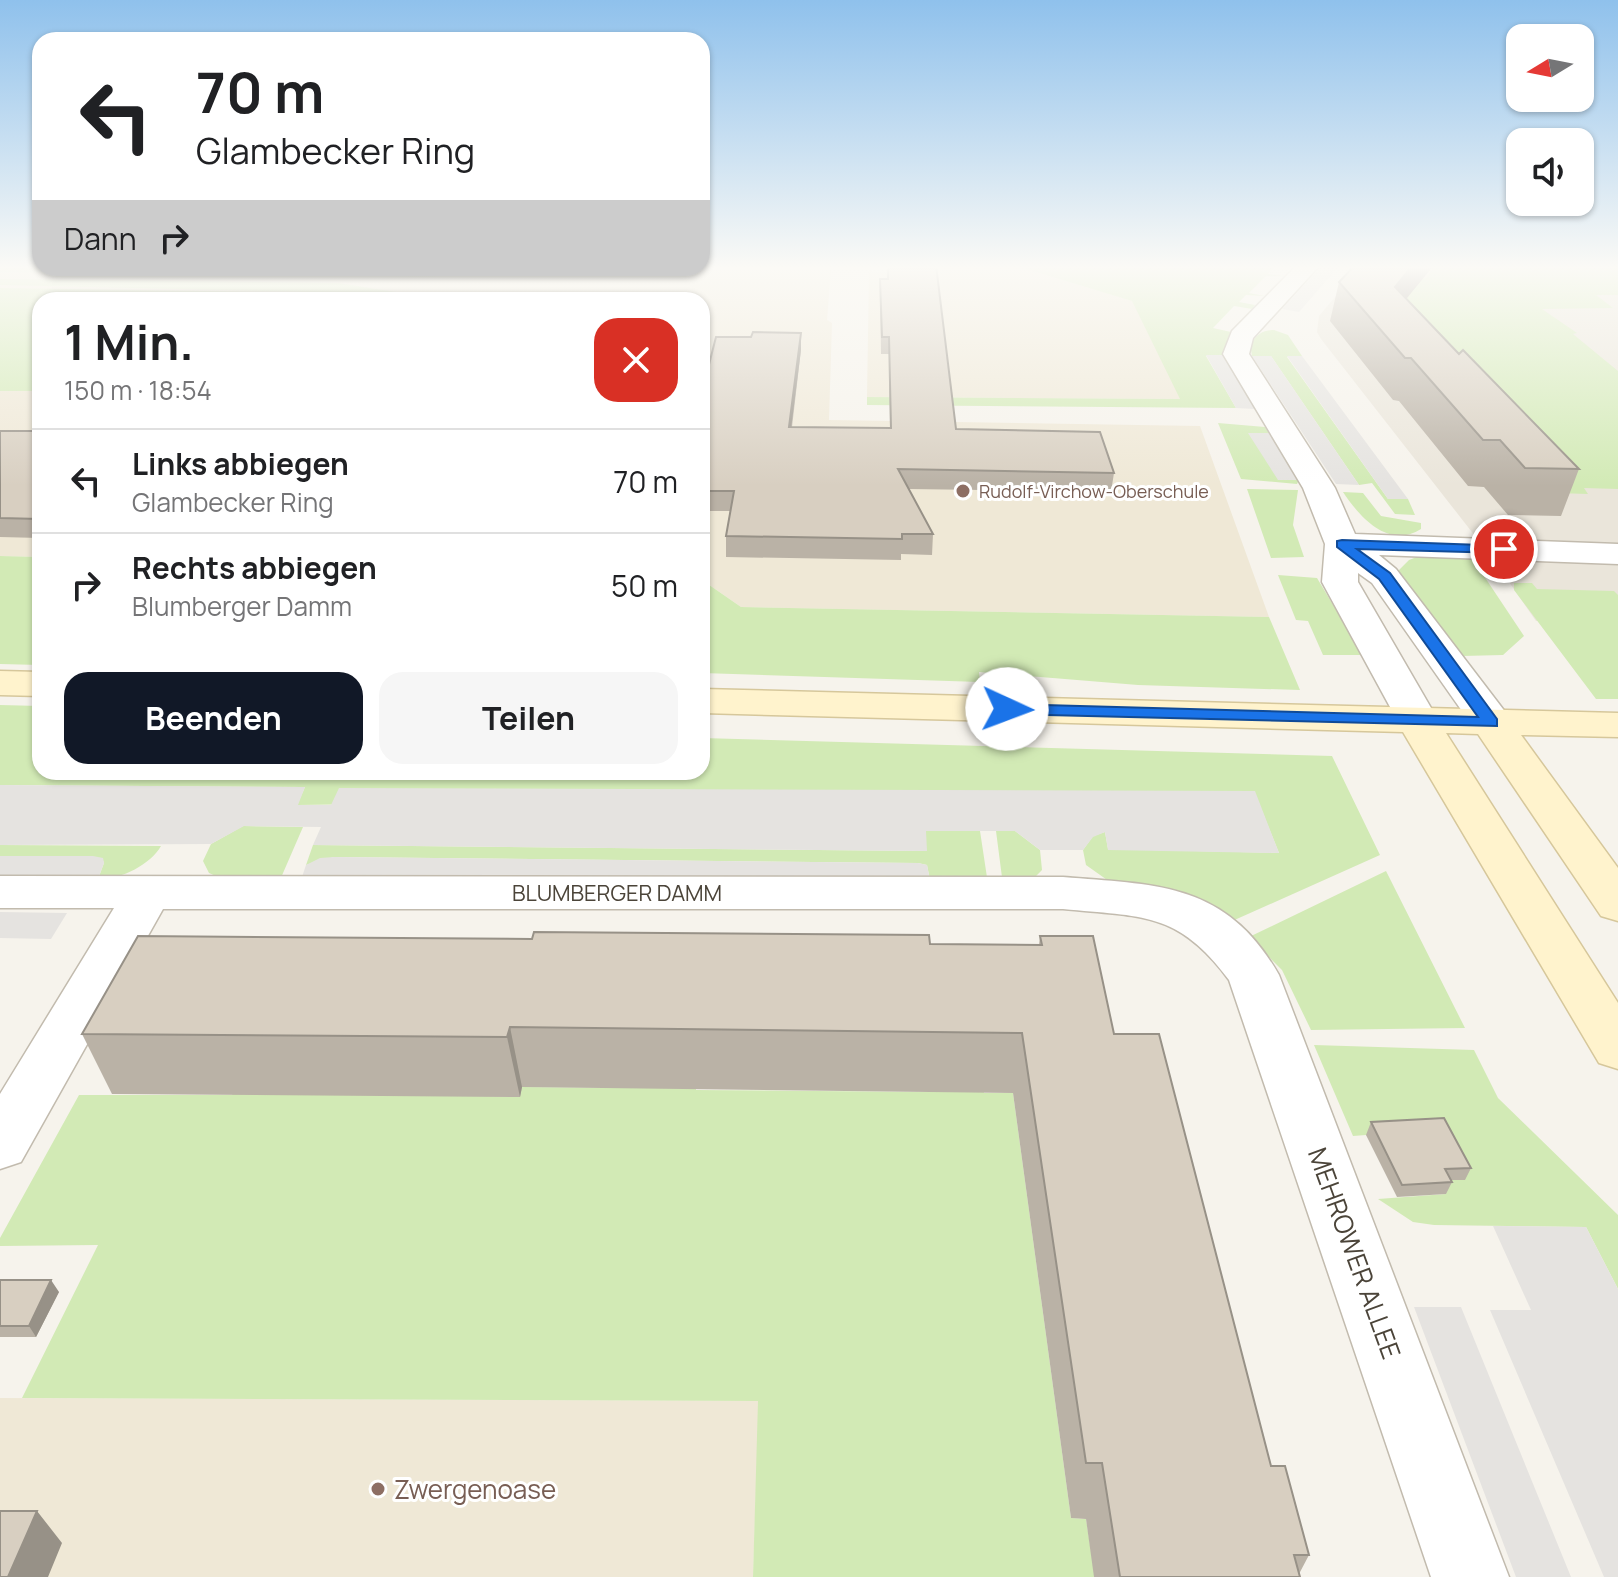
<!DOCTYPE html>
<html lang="de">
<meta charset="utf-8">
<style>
:root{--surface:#fff;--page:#f6f6f6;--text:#202124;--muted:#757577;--line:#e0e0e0;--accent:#111827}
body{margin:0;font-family:Manrope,sans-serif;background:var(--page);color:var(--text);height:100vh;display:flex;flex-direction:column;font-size:30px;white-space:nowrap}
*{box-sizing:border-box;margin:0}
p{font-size:26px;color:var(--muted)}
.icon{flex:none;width:44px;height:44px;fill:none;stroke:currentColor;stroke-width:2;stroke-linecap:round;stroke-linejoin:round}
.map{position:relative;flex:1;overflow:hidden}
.details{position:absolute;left:32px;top:292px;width:678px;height:488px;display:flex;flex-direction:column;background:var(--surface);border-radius:24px;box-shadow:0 2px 6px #0004}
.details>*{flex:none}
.top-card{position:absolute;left:32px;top:32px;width:678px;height:244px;border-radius:24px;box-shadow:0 2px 6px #0004;background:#fff;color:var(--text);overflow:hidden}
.needle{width:52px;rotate:260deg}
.tools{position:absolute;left:1506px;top:24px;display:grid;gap:16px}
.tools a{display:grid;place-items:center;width:88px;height:88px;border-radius:16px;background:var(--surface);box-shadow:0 2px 6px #0004;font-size:40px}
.pin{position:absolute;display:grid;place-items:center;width:68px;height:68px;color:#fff;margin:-34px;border:4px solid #fff;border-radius:50%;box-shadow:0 2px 8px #0007}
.me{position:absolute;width:88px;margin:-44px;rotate:92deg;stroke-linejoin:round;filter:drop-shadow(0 0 6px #0008)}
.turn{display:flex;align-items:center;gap:28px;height:168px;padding:0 32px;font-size:36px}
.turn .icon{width:104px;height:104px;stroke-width:2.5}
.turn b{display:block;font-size:56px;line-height:68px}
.then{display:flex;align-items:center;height:76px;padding:0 32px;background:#0003;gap:16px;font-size:30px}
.round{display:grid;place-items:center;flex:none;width:84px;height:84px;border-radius:24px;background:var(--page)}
.head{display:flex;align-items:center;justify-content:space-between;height:136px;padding:0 32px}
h1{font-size:48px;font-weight:700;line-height:60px}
.cta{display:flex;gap:16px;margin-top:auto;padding:16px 32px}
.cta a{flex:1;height:92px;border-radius:24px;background:var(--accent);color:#fff;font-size:32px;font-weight:700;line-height:92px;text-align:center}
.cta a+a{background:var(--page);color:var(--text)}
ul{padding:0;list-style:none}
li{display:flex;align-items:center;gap:24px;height:104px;padding:0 32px;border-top:2px solid var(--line)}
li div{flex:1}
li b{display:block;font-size:30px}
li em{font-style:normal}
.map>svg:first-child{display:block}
.residential{fill:#eae5da}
.education{fill:#efe8d6}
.green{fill:#d2eab5}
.parking{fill:#e5e3e0}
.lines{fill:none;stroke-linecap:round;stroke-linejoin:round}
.minor-casing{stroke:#c2bbae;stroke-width:3}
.secondary-casing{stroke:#d6c79b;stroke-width:3}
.minor{fill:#fff;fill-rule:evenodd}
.secondary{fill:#fff3cd;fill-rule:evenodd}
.wall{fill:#bab2a6}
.shaded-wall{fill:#979187}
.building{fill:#d8cfc1;stroke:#979187;stroke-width:2}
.route{fill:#1a73e8;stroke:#114b97;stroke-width:2}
.education-dot{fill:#8d6e63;stroke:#fff;stroke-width:3}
.labels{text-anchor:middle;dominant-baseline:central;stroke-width:6;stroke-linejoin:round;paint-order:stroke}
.far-education-label{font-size:18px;fill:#785e54;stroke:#fff;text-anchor:start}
.street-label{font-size:22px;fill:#4b4439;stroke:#fff}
.near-street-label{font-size:26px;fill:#4b4439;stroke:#fff}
.near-education-label{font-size:26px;fill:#785e54;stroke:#fff;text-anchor:start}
</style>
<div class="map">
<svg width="1618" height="1577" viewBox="0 0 1618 1577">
<rect width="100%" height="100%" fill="#f6f3ec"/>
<path class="residential" d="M 1362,265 L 1618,265 L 1618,623 L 1536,621 L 1493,559 L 1321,339 L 1317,332 L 1319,316 Z"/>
<path class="education" d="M 887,265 L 1020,267 L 1133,301 L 1181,399 L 867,397 L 869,271 L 886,272 Z
M 444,268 L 831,270 L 827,320 L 832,323 L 829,420 L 1200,426 L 1269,617 L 741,607 L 702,580 L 702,300 L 40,300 L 40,557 L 0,556 L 0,272 L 436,277 Z
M 0,1398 L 759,1401 L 753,1577 L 0,1577 Z"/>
<path class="green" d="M 0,265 L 40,265 L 40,268 L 444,268 L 436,277 L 0,272 Z
M 904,265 L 1276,265 L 1268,274 L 1284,276 L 1266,276 L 1249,293 L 1265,296 L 1246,295 L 1239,302 L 1255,305 L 1252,309 L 1234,306 L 1213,328 L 1231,332 L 1223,355 L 1206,356 L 1236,408 L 867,405 L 867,397 L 1180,399 L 1132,301 L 1020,267 Z
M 1435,265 L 1618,265 L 1618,295 L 1596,295 L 1613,308 L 1542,309 L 1577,333 L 1573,334 L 1618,371 L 1618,489 L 1584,488 L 1588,494 L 1557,493 L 1391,333 L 1339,332 L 1336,316 L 1420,277 L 1426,278 Z
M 0,279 L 338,283 L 402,293 L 422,300 L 388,300 L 353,292 L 346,300 L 40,300 L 40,391 L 0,391 L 0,288 L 352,293 L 0,285 Z
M 1274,330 L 1288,335 L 1302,356 L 1287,357 L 1388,499 L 1408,499 L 1415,515 L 1395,514 L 1372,483 L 1359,485 L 1271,356 L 1252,356 L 1250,345 C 1256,335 1262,330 1274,330 Z
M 1218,423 L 1265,427 L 1269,433 L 1249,434 L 1299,480 L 1297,484 L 1241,479 Z
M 1247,489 L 1298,490 L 1293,525 L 1304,557 L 1271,558 Z
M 1343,492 L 1363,493 L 1381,516 L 1421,523 L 1421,529 C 1388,550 1359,516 1343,492 Z
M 1422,555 L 1470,555 L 1524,636 L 1503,655 L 1462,656 L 1398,571 L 1409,560 Z
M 0,556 L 40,557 L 40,665 L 0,664 Z
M 1278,575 L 1317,578 L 1363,655 L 1323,655 L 1308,621 L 1296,620 Z
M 702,580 L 741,607 L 1269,617 L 1300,690 L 1138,685 L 979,672 L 980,682 L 702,673 Z
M 1514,583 L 1532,583 L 1537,589 L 1614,591 L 1618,595 L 1618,699 L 1596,699 L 1514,590 Z
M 0,705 L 40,706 L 40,772 L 702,772 L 702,738 L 1332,756 L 1380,855 L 1230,922 L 1110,882 L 1086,865 L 1083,850 L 1093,836 L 1105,832 L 1108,849 L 1279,853 L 1254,791 L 297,805 L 305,787 L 0,785 Z
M 243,826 L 303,827 L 280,880 L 218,877 L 209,873 L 203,861 L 211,844 Z
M 926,831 L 980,831 L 988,884 L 931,885 L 927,865 L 918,863 L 334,857 L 306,865 L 313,845 L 926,851 Z
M 996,831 L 1015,831 L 1040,850 L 1042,870 L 1033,879 L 1003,885 Z
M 0,845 L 161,846 C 150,865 120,880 98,879 L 104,863 L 102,858 L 0,856 Z
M 1386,871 L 1465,1028 L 1311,1030 L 1282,970 L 1249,937 Z
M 1314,1045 L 1474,1050 L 1498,1098 L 1618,1215 L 1618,1289 L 1586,1227 L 1434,1225 L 1413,1222 L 1378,1199 L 1446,1194 L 1366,1135 L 1353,1136 Z
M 981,1071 L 984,1093 L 1013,1093 L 1071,1518 L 1086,1519 L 1095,1577 L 753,1577 L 758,1401 L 22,1398 L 98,1245 L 0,1246 L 0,1238 L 79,1095 L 232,1095 L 236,1087 L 519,1097 L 522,1087 L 640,1088 L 696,1079 L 696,1090 L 929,1092 Z"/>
<path class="parking" d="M 1323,265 L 1340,265 L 1299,312 L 1282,309 Z
M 1206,355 L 1223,355 L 1255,409 L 1236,408 Z
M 1252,356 L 1271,356 L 1359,485 L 1336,484 Z
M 1287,356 L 1302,356 L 1408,499 L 1388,499 Z
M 1248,433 L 1269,433 L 1299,480 L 1278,480 Z
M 0,785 L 305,787 L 298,805 L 331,805 L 339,788 L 1255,791 L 1279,853 L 1108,850 L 1105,832 L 1093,837 L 1083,850 L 1040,850 L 1015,831 L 926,831 L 927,851 L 313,845 L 321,827 L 244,826 L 211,844 L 0,845 Z
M 0,856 L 93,856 L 103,858 L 104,863 L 98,879 L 0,878 Z
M 334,857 L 918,863 L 927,865 L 931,885 L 301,880 L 306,865 L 320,858 Z
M 0,912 L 67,913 L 51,939 L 0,938 Z
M 1493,1226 L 1586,1227 L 1618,1289 L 1618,1577 L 1604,1577 L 1490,1310 L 1531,1310 Z
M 1414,1307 L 1461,1307 L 1571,1577 L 1516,1577 Z"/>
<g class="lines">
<defs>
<path id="minor" d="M 1297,265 L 1320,265 L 1253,338 L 1249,354 L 1335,488 L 1355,534 L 1618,544 L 1618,564 L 1379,555 L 1396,569 L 1506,713 L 1512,722 L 1506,731 L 1491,734 L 1476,731 L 1372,583 L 1358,573 L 1358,582 L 1438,720 L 1432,729 L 1417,732 L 1402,729 L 1322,582 L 1325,544 L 1303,488 L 1223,354 L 1232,331 Z
M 0,876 L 1063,877 C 1158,885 1226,882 1279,975 L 1509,1577 L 1431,1577 L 1229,980 C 1178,911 1142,917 1063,909 L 163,909 L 21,1162 L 0,1169 L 0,1094 L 114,908 L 0,908 Z"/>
<path id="secondary" d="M 0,671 L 40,672 L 40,696 L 0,695 Z
M 702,689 L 1618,713 L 1618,737 L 1521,735 L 1618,868 L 1618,921 L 1601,916 L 1478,734 L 1446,733 L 1618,1003 L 1618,1069 L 1599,1063 L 1403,732 L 702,713 Z"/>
</defs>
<use href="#minor" class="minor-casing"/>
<use href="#secondary" class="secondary-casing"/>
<use href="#minor" class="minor"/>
<use href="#secondary" class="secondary"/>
</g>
<path class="wall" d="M 1355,265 L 1434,265 L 1406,299 L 1459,354 L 1579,469 L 1561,516 L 1508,515 L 1484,487 L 1468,486 L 1399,401 L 1393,400 L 1330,321 L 1339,282 Z
M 880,279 L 956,429 L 1114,473 L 1111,492 L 909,489 L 933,534 L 932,555 L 901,554 L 901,560 L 726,557 L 726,536 L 730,511 L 702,511 L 702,392 L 801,350 L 792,427 L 890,428 L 889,354 L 881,354 Z
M 0,431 L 40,431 L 40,538 L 0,537 Z
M 1040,936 L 1114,1034 L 1271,1466 L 1309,1555 L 1299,1574 L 1300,1577 L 1094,1577 L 1086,1519 L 1071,1518 L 1013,1093 L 522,1087 L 520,1097 L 112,1094 L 82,1034 L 930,944 L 1039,945 Z
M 1371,1122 L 1471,1168 L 1465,1180 L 1451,1180 L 1452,1182 L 1446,1194 L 1397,1197 L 1366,1135 Z
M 0,1280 L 59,1292 L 36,1337 L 0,1337 Z"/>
<path class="shaded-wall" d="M 1413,265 L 1434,265 L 1384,326 L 1395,287 Z
M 801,333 L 801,350 L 789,445 L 789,427 Z
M 510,1027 L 522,1087 L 520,1097 L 507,1037 Z
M 51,1280 L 59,1292 L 36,1337 L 29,1326 Z
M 37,1511 L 62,1543 L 48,1577 L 8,1577 Z"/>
<path class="building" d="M 888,265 L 936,265 L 956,429 L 1100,432 L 1114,473 L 898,469 L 933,534 L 902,534 L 902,539 L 726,536 L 734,491 L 702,491 L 702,392 L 716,337 L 751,337 L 753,332 L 801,333 L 789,427 L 891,428 L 889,337 L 882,337 L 880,279 L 888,279 Z
M 1355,265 L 1413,265 L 1395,287 L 1459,354 L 1463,350 L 1579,469 L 1525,468 L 1500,440 L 1483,440 L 1411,358 L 1405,358 L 1339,282 Z
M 0,431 L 40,431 L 40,519 L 0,518 Z
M 534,932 L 929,935 L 930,944 L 1042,945 L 1040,936 L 1093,936 L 1114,1034 L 1159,1034 L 1271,1466 L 1285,1466 L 1309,1555 L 1294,1555 L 1300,1577 L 1120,1577 L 1102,1463 L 1086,1463 L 1022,1033 L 510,1027 L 507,1037 L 82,1034 L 138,936 L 532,939 Z
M 1444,1118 L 1471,1168 L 1445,1169 L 1452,1182 L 1402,1185 L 1371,1122 Z
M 0,1280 L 51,1280 L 29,1326 L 0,1326 Z
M 0,1511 L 37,1511 L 8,1577 L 0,1577 Z"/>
<linearGradient id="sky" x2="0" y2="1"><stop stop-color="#8fc1ec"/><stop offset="0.55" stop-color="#fbfaf6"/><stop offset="1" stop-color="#fbfaf6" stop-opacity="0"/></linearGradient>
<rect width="1618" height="486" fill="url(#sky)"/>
<path class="route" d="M 1342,540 L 1509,546 L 1509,552 L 1504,553 L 1357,549 L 1390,573 L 1497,719 L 1497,726 L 1007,714 L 998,709 L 1007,704 L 1478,717 L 1379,579 L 1337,547 L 1337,541 Z"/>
<g class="education-dot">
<circle cx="963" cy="491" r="8"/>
<circle cx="378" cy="1489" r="8"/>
</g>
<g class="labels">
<g class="far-education-label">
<text x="979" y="491">Rudolf-Virchow-Oberschule</text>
</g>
<g class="street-label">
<text x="617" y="893">BLUMBERGER DAMM</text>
</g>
<g class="near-street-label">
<text transform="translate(1355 1253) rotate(70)">MEHROWER ALLEE</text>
</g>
<g class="near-education-label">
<text x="394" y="1489">Zwergenoase</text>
</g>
</g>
</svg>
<div class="tools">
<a><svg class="needle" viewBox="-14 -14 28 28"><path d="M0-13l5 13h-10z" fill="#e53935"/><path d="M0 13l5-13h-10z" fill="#757577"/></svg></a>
<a><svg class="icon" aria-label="sound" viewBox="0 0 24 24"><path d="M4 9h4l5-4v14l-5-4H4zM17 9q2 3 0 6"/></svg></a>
</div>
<div class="pin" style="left:1504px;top:549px;background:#d93025"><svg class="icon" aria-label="arrive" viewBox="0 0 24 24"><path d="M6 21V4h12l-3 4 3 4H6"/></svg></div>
<svg class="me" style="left:1007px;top:709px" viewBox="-20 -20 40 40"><circle r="19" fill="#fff"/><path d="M0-13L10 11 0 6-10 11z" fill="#1a73e8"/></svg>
<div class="top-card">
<div class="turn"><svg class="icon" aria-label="left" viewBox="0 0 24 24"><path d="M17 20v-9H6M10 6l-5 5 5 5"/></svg><div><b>70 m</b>Glambecker Ring</div></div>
<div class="then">Dann<svg class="icon" aria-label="right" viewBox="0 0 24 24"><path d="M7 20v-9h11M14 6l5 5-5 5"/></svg></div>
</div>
<section class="details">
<div class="head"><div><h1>1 Min.</h1><p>150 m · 18:54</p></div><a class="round" style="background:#d93025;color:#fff"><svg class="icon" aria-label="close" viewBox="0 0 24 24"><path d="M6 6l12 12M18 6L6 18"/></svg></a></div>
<ul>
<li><svg class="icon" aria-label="left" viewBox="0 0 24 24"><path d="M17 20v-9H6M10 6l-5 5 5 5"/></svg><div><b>Links abbiegen</b><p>Glambecker Ring</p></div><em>70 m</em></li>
<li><svg class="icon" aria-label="right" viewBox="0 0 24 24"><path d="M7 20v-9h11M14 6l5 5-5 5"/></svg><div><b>Rechts abbiegen</b><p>Blumberger Damm</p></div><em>50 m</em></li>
</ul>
<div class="cta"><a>Beenden</a><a>Teilen</a></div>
</section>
</div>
